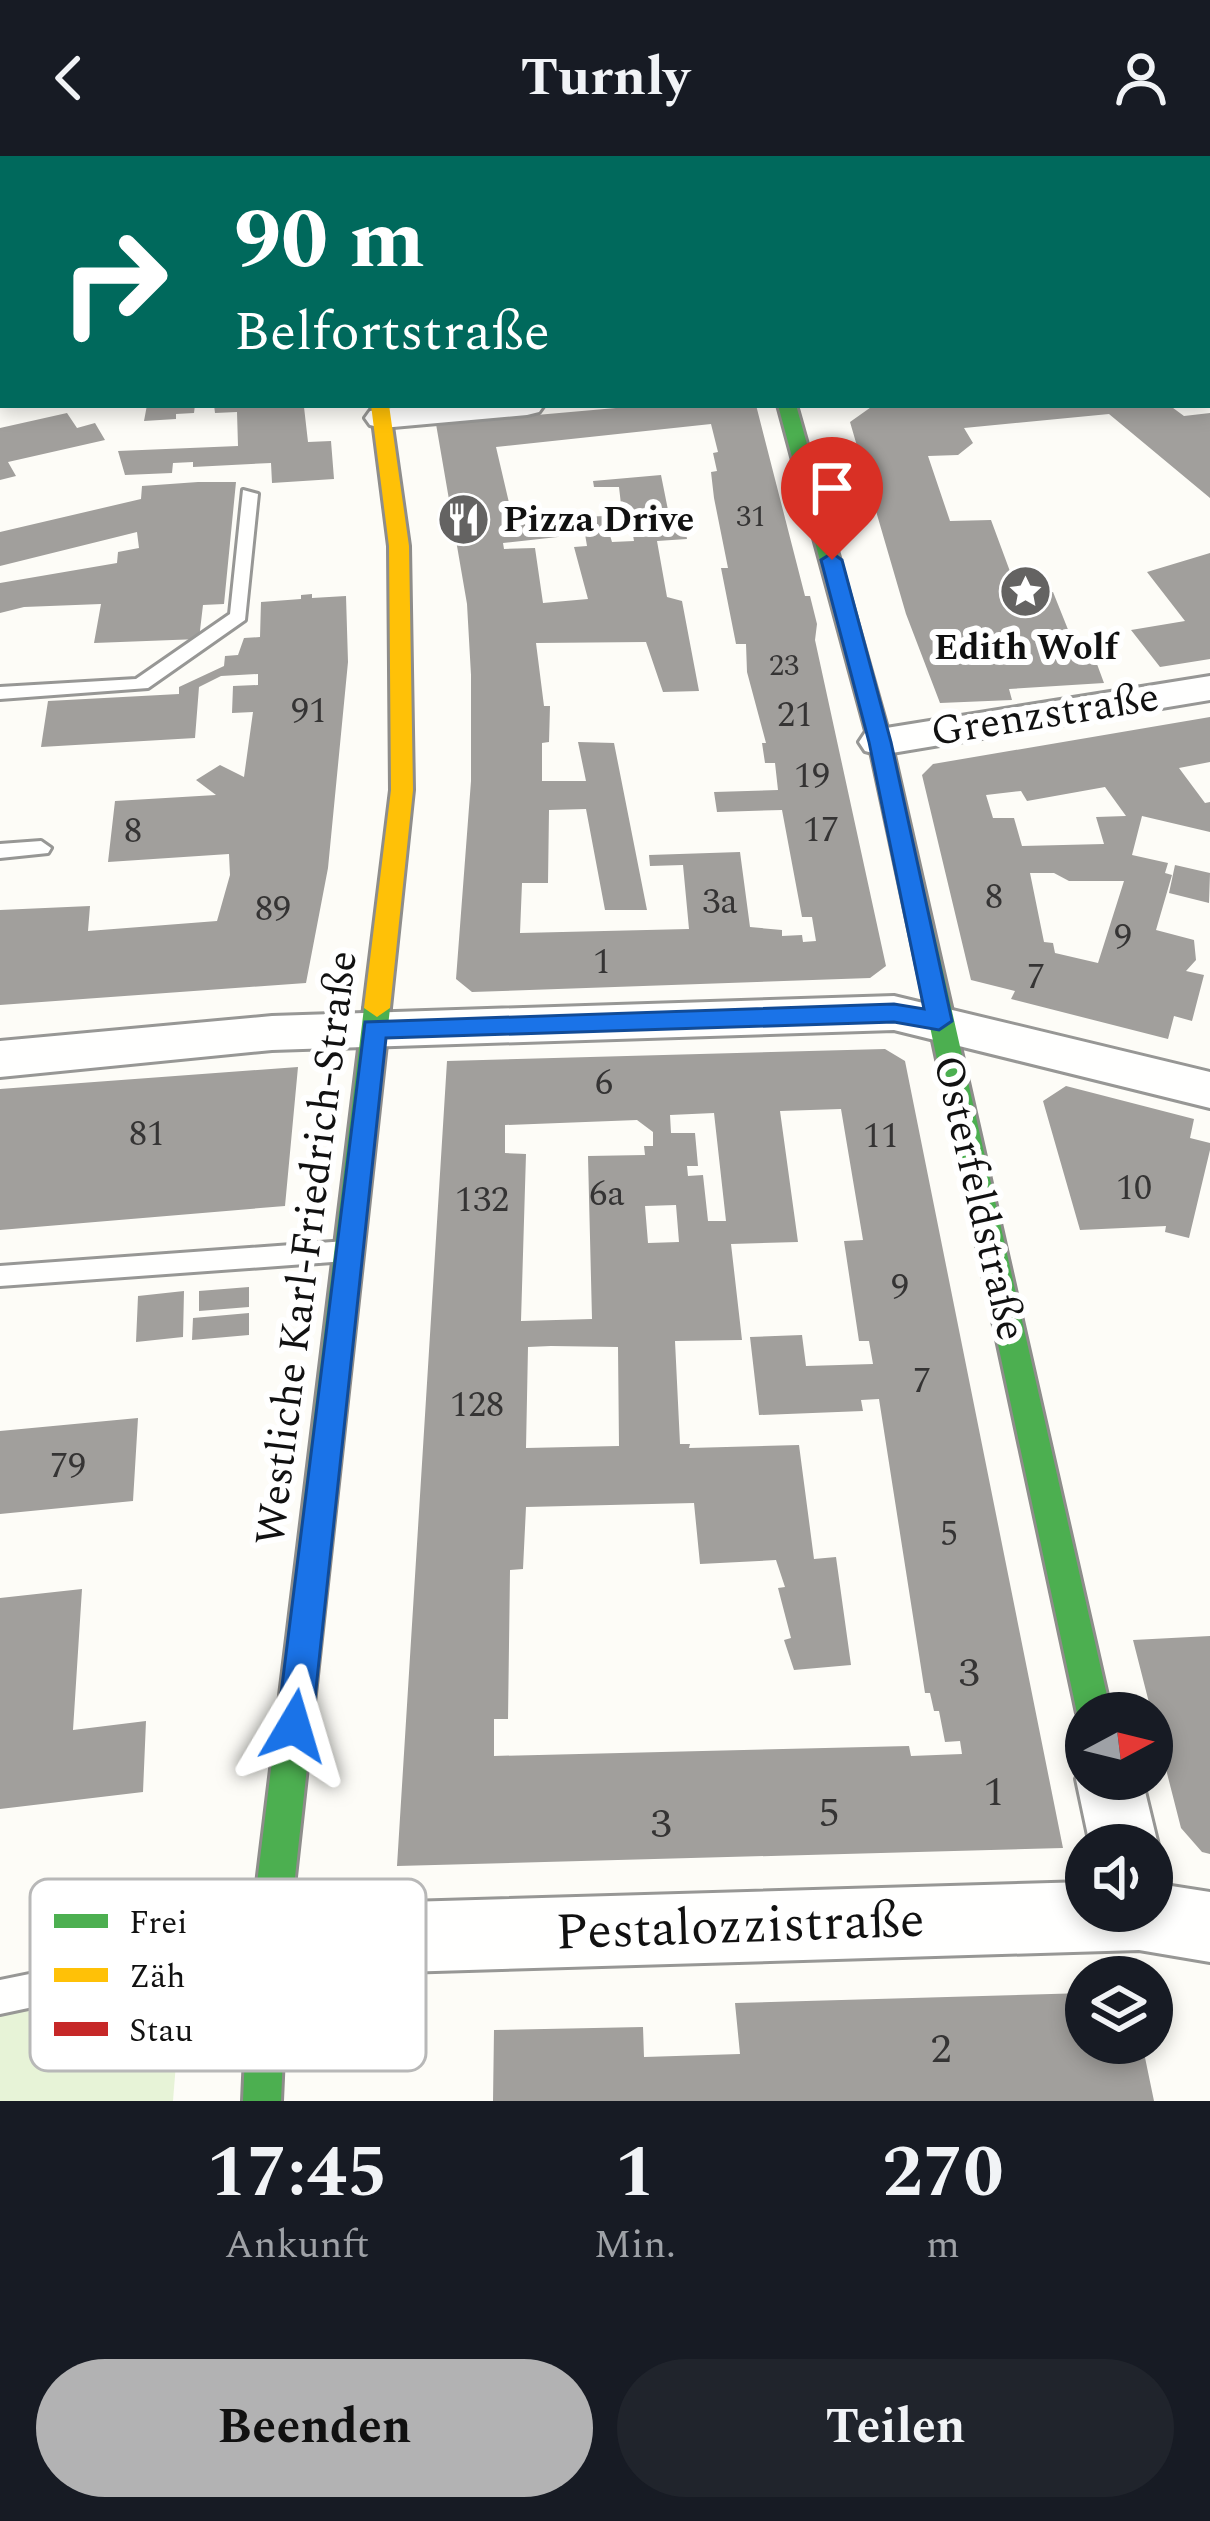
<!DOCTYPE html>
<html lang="de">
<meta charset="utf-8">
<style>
:root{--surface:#171b24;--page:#20242c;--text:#f1f3f6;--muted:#9ea1a6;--accent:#b2b2b3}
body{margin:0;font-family:Spectral,serif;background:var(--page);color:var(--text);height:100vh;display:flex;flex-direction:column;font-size:45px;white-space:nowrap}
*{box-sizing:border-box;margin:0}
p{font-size:39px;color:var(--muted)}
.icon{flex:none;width:66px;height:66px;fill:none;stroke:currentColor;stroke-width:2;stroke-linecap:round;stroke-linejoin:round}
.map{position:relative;height:1945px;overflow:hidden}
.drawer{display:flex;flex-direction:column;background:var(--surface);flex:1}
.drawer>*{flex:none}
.guide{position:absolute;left:0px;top:0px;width:1212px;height:252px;box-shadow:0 6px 18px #0003;background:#00695c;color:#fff;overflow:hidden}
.needle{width:78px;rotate:83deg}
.buttons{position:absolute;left:1065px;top:1536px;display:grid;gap:24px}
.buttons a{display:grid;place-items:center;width:108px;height:108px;border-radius:50%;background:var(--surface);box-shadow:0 6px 18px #0003;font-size:60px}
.pin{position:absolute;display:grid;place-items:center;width:102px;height:102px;color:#fff;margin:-123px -51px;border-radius:50% 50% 50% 0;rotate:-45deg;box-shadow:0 0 12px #0007}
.pin .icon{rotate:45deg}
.me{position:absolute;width:132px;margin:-66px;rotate:7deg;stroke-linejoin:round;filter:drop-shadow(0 0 9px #0008)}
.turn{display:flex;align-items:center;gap:42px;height:252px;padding:0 36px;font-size:54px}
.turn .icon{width:156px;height:156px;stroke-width:2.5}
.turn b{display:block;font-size:84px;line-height:102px}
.eta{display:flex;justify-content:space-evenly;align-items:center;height:204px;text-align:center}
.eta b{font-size:72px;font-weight:700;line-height:84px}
.primary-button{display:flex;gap:24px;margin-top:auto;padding:24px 36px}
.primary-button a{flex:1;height:138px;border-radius:72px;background:var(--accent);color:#111;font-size:48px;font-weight:700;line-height:138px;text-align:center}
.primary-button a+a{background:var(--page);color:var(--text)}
header{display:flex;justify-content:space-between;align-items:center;height:156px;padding:0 36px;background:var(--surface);font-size:54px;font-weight:700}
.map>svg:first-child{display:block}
.green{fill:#e7f3d7}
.building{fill:#a19f9c;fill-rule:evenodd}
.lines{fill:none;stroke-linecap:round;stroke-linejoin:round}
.lane-casing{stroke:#979795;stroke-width:6}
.street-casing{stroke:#979795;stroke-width:6}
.fast-casing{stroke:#8e8d8b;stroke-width:6}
.slow-casing{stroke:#8e8d8b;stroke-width:6}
.jam-casing{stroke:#8e8d8b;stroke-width:6}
.lane{fill:#fffffe;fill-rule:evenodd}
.street{fill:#fffffe;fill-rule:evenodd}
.fast{fill:#4caf50;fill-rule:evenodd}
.slow{fill:#ffc107;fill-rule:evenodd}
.jam{fill:#c62828;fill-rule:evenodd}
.route{fill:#1a73e8;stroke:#114b97;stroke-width:3}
.labels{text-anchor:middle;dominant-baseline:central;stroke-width:12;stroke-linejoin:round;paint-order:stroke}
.far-number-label{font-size:30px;fill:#353434}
.far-poi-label{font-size:36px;font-weight:bold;fill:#111;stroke:#fff;text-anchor:start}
.number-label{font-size:36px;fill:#353434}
.street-label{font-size:42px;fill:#111;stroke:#fff}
.near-number-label{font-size:42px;fill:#353434}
.near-street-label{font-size:51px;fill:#111;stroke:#fff}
.key{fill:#fff;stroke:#b8b8b8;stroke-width:3}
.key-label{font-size:33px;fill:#111}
</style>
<header><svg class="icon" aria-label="back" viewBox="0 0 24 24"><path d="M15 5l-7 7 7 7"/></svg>Turnly<svg class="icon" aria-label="person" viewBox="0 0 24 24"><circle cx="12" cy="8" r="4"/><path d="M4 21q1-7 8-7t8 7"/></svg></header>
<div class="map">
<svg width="1210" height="1945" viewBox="0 0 1210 1945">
<rect width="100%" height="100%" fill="#fdfcf7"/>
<path class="green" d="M 184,1807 L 173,1945 L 0,1945 L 0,1832 Z"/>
<path class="building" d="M 147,249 L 195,249 L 194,257 L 176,258 L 176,263 L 144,265 Z
M 214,249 L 304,251 L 308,286 L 331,285 L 334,323 L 272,327 L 271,307 L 193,311 L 193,306 L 173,307 L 172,317 L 125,319 L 118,295 L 238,290 L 237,256 L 215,257 Z
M 650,249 L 756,249 L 805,440 L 810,440 L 817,468 L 815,484 L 886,810 L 870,822 L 472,836 L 456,823 L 471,625 L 471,519 L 467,448 L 436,268 ZM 711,268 L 718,296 L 713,297 L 717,315 L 711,316 L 714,342 L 728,412 L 721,412 L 736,488 L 746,488 L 747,516 L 766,587 L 762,587 L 765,607 L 775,607 L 778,634 L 714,636 L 717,656 L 782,654 L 802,761 L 812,761 L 816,785 L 803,786 L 802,779 L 782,780 L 782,774 L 750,771 L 740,696 L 649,699 L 650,710 L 683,709 L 689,773 L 520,777 L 522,727 L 548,727 L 549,654 L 586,653 L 605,754 L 647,754 L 614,587 L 578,586 L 586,625 L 542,625 L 542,587 L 549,586 L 550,550 L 544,550 L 536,487 L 646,486 L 663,536 L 699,535 L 682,445 L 667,441 L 657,385 L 687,383 L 682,357 L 668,354 L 661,319 L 593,325 L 594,331 L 619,331 L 622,357 L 629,357 L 634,385 L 612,386 L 604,360 L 513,364 L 496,291 ZM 585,378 L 587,390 L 574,391 L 588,443 L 543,447 L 535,392 L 504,393 L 503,387 Z
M 874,249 L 1169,249 L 1184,260 L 1210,257 L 1210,342 L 1109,258 L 964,272 L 973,287 L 958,299 L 928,300 L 950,365 L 991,364 L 1018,437 L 1053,436 L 1079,501 L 1094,500 L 1104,527 L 1009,533 L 1012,544 L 940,547 L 906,458 L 850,266 Z
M 67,257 L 77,272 L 95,267 L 105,284 L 8,306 L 16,320 L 0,324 L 0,272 Z
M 198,326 L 236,326 L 224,448 L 203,449 L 199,483 L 94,487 L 101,448 L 24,451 L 0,457 L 0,427 L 117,407 L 118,396 L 139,392 L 137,376 L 0,410 L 0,376 L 141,343 L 142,330 Z
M 1210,397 L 1210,503 L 1160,511 L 1131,474 L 1185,465 L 1147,416 Z
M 312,438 L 312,442 L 346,440 L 348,506 L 328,712 L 306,827 L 0,849 L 0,754 L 90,750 L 88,775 L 217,765 L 230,719 L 229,698 L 108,706 L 115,645 L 216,639 L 196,624 L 220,609 L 244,621 L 253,556 L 232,557 L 233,530 L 258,529 L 258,518 L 221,520 L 199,531 L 195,582 L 41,591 L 48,545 L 179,538 L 179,531 L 224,510 L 225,500 L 238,499 L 244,482 L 260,481 L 261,446 L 301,443 L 301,439 Z
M 1210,561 L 1210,606 L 1179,612 L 1205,647 L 1210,646 L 1210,676 L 1142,660 L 1132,699 L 1168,707 L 1165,717 L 1172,719 L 1156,774 L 1194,784 L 1196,804 L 1186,815 L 1204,819 L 1192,865 L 1174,860 L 1168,883 L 1011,843 L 1015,835 L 971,824 L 922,619 L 933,608 ZM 1105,631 L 1126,660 L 1096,661 L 1104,688 L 1022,690 L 1014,662 L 993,662 L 986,639 L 1021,635 L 1027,645 ZM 1030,717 L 1054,717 L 1069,725 L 1124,725 L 1098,807 L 1055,797 L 1053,787 L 1044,786 Z
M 1175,709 L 1210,717 L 1209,747 L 1169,737 Z
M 885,893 L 905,905 L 1063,1692 L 397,1710 L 447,905 ZM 841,953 L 863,1084 L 844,1085 L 859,1185 L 869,1185 L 873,1208 L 806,1210 L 802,1179 L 750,1181 L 759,1259 L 863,1255 L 861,1244 L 879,1243 L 925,1537 L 930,1537 L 934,1555 L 939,1555 L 945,1586 L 960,1585 L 962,1598 L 911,1600 L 909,1590 L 494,1600 L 494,1563 L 508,1563 L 510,1414 L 523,1413 L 526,1351 L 694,1347 L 700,1408 L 776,1404 L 785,1431 L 778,1432 L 791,1482 L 784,1484 L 794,1514 L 851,1509 L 836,1401 L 814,1403 L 799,1289 L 689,1292 L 690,1288 L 680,1288 L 675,1185 L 742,1184 L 731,1088 L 798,1086 L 780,955 ZM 714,957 L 726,1065 L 708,1065 L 703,1019 L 688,1020 L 687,1010 L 698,1010 L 695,977 L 671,977 L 670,959 ZM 637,964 L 653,976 L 653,990 L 644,990 L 645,999 L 588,1000 L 592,1163 L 521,1165 L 526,998 L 505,997 L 505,969 ZM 676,1049 L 679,1086 L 648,1087 L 645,1050 ZM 551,1190 L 618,1191 L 619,1290 L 526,1292 L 528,1191 Z
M 298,911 L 285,1050 L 0,1074 L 0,933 Z
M 1066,930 L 1194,963 L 1190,982 L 1210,987 L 1210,994 L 1189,1082 L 1165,1076 L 1166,1070 L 1080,1074 L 1043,945 Z
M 249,1131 L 249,1151 L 199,1155 L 199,1135 Z
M 184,1135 L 183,1181 L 136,1186 L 138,1140 Z
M 249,1157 L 249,1179 L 192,1184 L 193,1162 Z
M 138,1262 L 133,1345 L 0,1358 L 0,1275 Z
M 82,1433 L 73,1574 L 146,1565 L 143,1636 L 0,1653 L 0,1442 Z
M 1210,1480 L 1210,1698 L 1202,1696 L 1181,1672 L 1133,1484 Z
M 1086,1837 L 1086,1887 L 1142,1887 L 1154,1945 L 493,1945 L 494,1874 L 643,1871 L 644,1901 L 740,1898 L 735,1847 Z"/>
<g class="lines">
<defs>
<path id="lane" d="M 243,334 L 258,338 L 245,464 L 148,532 L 0,543 L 0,531 L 136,523 L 230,458 Z
M 41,685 L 51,692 L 48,697 L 0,702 L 0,688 Z
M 346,1085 L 355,1088 L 359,1095 L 355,1102 L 346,1105 L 0,1130 L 0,1110 Z
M 255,1772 L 267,1776 L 271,1788 L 267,1800 L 255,1804 L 0,1858 L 0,1824 Z"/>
<path id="street" d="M 0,0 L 29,0 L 3,3 L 0,11 Z
M 1209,6 L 1210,6 L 1210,24 L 1209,24 Z
M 412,249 L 544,249 L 539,256 L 527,259 L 382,272 L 370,269 L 365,262 L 370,255 Z
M 1210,520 L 1210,544 L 880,599 L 865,595 L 859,586 L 865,577 L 880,573 Z
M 894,840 L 1210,916 L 1210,952 L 894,874 L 272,894 L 0,921 L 0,885 L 272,860 Z
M 1086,1600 L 1086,1623 L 1142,1623 L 1158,1689 L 1152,1703 L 1152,1689 L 1090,1689 L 1076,1623 Z
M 1086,1726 L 1086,1755 L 1152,1755 L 1152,1727 L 1210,1736 L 1210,1806 L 1139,1794 L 269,1820 L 244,1810 L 234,1785 L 244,1760 L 269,1750 Z"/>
<path id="fast" d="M 1014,0 L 1031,0 L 1034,3 L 1017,3 Z
M 778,249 L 796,249 L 891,586 L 1111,1557 L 1086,1557 L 1086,1570 L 1077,1557 L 869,586 Z
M 377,843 L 390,852 L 288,1785 L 281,1945 L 243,1945 L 250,1785 L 364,852 Z"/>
<path id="slow" d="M 332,0 L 348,0 L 348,3 L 332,3 Z
M 371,249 L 389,249 L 409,390 L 413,634 L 390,852 L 377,861 L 364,852 L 391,634 L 389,390 Z"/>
<path id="jam" d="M 1209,128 L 1210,128 L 1210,138 L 1209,138 Z
M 0,154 L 3,154 L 3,164 L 0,164 Z"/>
</defs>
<use href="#lane" class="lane-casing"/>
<use href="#street" class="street-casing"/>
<use href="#fast" class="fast-casing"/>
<use href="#slow" class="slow-casing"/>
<use href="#jam" class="jam-casing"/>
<use href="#lane" class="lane"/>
<use href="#street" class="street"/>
<use href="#fast" class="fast"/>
<use href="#slow" class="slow"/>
<use href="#jam" class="jam"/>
</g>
<path class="route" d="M 832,397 L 842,404 L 891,586 L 952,865 L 939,874 L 894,866 L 386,882 L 312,1570 L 307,1582 L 294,1586 L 282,1582 L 277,1570 L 365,866 L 894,848 L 924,853 L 869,586 L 821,404 Z"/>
<defs>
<symbol id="restaurant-disc" viewBox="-11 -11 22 22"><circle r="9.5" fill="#646362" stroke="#fff"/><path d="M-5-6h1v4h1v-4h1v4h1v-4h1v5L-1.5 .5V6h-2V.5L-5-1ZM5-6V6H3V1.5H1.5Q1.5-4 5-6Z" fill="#fff"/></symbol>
<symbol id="sight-disc" viewBox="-11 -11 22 22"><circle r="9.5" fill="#646362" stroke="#fff"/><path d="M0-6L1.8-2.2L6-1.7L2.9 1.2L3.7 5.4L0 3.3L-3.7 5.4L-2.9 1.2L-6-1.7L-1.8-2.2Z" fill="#fff"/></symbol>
</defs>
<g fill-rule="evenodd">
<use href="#restaurant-disc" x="434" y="334" width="59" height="59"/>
<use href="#sight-disc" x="996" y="406" width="59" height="59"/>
</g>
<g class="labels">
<g class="far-number-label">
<text x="751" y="361">31</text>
<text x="784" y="510">23</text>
</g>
<g class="far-poi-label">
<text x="503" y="364">Pizza Drive</text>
<text x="1026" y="492" text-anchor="middle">Edith Wolf</text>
</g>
<g class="number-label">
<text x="309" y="555">91</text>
<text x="795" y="559">21</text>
<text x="812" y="620">19</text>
<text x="821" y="674">17</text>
<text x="133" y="675">8</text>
<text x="994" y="741">8</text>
<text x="720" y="746">3a</text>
<text x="273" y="753">89</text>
<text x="1123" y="781">9</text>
<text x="602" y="806">1</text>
<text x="1036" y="821">7</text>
<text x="604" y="927">6</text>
<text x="147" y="978">81</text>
<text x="881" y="980">11</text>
<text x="1134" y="1032">10</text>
<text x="607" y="1038">6a</text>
<text x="482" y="1044">132</text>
<text x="900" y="1131">9</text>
<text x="922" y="1225">7</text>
<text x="477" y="1249">128</text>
<text x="68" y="1310">79</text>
<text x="949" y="1378">5</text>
</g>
<g class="street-label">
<text transform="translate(1045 559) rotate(-9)">Grenzstraße</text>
<text transform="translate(979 1042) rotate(77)">Osterfeldstraße</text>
<text transform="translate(307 1092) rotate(-83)">Westliche Karl-Friedrich-Straße</text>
</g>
<g class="near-number-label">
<text x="969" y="1517">3</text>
<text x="994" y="1636">1</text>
<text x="829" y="1657">5</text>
<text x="661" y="1668">3</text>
<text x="941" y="1893">2</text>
</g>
<g class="near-street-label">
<text transform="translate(740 1771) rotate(-2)">Pestalozzistraße</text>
</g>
</g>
<rect x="30" y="1723" width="396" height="192" rx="18" class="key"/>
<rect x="54" y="1758" width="54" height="14" fill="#4caf50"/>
<rect x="54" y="1812" width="54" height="14" fill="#ffc107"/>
<rect x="54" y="1866" width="54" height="14" fill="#c62828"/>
<g class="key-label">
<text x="129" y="1777">Frei</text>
<text x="129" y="1831">Zäh</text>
<text x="129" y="1885">Stau</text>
</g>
</svg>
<div class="buttons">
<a><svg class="needle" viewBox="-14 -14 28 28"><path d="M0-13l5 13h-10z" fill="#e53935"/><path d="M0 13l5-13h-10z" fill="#9ea1a6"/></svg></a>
<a><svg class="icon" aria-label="sound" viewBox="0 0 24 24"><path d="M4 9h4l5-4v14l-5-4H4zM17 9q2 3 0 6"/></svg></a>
<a><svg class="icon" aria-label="layers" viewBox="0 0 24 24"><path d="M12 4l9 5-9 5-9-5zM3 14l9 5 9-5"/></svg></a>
</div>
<div class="pin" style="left:832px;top:404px;background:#d93025"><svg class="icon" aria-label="arrive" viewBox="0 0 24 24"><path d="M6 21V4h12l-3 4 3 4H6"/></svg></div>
<svg class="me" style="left:294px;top:1570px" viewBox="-20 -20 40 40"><path d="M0-17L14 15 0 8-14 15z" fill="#1a73e8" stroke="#fff" stroke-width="4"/></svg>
<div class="guide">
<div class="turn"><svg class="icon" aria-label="right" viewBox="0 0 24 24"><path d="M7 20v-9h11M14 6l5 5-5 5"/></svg><div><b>90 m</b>Belfortstraße</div></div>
</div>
</div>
<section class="drawer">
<div class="eta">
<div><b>17:45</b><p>Ankunft</p></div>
<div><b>1</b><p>Min.</p></div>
<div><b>270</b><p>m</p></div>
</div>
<div class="primary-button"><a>Beenden</a><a>Teilen</a></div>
</section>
